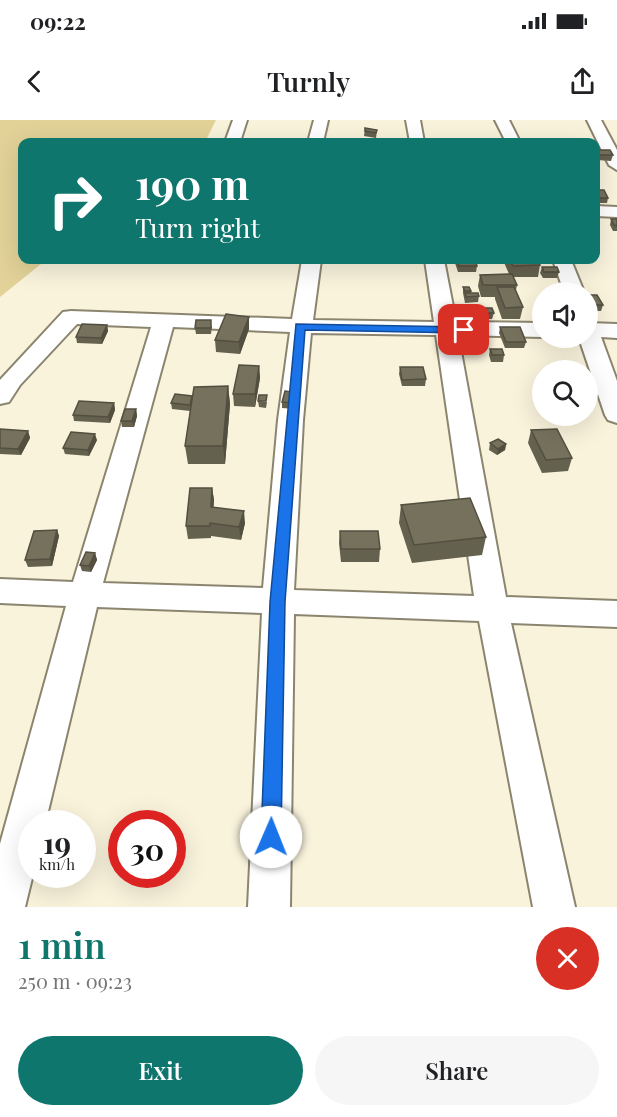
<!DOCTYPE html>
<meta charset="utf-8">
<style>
:root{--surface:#fff;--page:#f6f6f6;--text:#202124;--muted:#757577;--accent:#0f766e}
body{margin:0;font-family:"Playfair Display",serif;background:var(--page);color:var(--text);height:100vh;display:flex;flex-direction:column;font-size:22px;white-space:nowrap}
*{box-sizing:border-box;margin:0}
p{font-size:20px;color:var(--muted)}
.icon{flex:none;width:33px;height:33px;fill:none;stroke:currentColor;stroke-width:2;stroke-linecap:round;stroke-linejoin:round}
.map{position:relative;height:787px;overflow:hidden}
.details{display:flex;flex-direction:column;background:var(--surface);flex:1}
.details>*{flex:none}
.top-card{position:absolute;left:18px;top:18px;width:582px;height:126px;border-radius:12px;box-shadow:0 6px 24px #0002;background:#0f766e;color:#fff;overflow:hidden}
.controls{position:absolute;left:532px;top:162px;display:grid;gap:12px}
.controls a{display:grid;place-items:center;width:66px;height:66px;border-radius:50%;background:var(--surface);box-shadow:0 6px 24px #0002;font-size:30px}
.speed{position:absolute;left:18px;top:690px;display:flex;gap:12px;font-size:30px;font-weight:700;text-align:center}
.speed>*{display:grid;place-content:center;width:78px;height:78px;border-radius:50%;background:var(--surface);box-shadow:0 6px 24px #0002;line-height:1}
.speed small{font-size:15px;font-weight:400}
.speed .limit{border:9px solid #d22;background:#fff;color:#111}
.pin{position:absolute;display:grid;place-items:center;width:51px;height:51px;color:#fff;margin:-26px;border-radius:12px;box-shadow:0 3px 9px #0006}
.me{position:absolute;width:66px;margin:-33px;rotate:1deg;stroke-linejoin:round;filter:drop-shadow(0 0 4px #0008)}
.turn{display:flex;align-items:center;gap:21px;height:126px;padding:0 18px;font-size:27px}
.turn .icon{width:78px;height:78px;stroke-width:2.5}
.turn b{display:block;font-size:42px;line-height:51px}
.round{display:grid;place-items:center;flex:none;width:63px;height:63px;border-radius:32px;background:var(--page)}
.head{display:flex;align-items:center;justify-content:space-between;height:102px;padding:0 18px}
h1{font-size:36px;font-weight:600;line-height:45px;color:var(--accent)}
.button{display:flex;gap:12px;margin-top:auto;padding:12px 18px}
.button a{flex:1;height:69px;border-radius:36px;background:var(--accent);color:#fff;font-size:24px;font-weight:600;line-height:69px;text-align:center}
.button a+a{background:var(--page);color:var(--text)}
.status{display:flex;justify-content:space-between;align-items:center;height:42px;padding:0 30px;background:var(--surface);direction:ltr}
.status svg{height:16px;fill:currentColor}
header{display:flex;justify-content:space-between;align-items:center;height:78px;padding:0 18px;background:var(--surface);font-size:27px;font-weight:600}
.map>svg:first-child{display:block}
.green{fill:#e2d298}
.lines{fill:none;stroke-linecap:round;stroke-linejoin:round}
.street-casing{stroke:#8b8570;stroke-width:4}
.street{fill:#fff;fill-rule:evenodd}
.wall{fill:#65614f}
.shaded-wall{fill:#534f40}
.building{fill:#76715c;stroke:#534f40;stroke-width:1.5}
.route{fill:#1a73e8;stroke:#114b97;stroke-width:1.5}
</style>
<div class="status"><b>09:22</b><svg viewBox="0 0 49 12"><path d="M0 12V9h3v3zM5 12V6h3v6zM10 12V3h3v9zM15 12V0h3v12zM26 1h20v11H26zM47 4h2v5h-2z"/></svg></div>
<header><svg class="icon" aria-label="back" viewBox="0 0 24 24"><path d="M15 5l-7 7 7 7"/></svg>Turnly<svg class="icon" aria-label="share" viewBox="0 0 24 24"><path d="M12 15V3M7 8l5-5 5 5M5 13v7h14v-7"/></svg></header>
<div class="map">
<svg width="617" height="787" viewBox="0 0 617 787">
<rect width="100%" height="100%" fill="#f9f3dc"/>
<path class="green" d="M 0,0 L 216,0 L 205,22 L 22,22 L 22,140 L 46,140 L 0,177 Z"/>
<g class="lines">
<defs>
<path id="street" d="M 233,0 L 247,0 L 240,22 L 225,22 Z
M 314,0 L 328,0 L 323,22 L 308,22 Z
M 406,0 L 420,0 L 424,22 L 410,22 Z
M 495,0 L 509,0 L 520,22 L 506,22 Z
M 587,0 L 601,0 L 617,30 L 617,50 L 609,45 Z
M 596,86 L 617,87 L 617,97 L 596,96 Z
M 302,140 L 321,140 L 313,200 L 434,202 L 425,140 L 444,140 L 456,202 L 543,203 L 543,217 L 458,215 L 506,477 L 617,481 L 617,507 L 511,503 L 575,787 L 533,787 L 479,501 L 294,494 L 290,787 L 248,787 L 262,493 L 97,487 L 45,704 L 32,704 L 33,754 L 25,787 L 0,787 L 0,724 L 66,486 L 0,483 L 0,459 L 73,462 L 151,207 L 77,204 L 20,265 L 9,282 L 0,284 L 0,260 L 63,192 L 71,191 L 292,199 ZM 173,207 L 290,212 L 278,300 L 263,468 L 103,463 ZM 311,213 L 436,215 L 474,476 L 294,470 L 303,300 Z
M 553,140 L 571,140 L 584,172 L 564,172 Z
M 588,203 L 617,204 L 617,218 L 601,217 L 617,261 L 617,303 L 608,300 L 605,295 L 579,218 L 588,218 Z"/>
</defs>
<use href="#street" class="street-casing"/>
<use href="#street" class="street"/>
</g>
<path class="wall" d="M 365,8 L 377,10 L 376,18 L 364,16 Z
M 596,30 L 613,35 L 611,41 L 597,40 L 596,37 Z
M 596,70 L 608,78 L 607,83 L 596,83 Z
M 611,99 L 617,99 L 617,111 L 613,111 L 610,105 Z
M 213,140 L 223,140 L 223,141 L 213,142 Z
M 456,140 L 475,140 L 477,146 L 476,152 L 458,152 L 455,143 Z
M 503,140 L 538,140 L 540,145 L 538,157 L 513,157 L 517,165 L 516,170 L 523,187 L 520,199 L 502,199 L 495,179 L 495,177 L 481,177 L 478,166 L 480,155 L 509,154 Z
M 542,147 L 559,152 L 557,158 L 543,158 L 540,153 Z
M 463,167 L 471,171 L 471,173 L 479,176 L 478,182 L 465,183 L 463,173 Z
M 588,175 L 603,185 L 601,191 L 589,191 L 588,189 Z
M 481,188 L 494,193 L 492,199 L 482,199 L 480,194 Z
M 107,205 L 108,211 L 102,224 L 77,223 L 76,217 Z
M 212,206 L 211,214 L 196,214 L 195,208 Z
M 500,207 L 526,222 L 524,228 L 505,228 L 499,213 Z
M 249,209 L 240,234 L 216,232 L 215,220 Z
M 490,229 L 504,235 L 503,242 L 491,242 L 489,235 Z
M 259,246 L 260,258 L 255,287 L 234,286 L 233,274 Z
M 400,247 L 426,259 L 425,266 L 402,266 L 399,254 Z
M 228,266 L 230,284 L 225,344 L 188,344 L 185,326 L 190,291 L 172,289 L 171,283 L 192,276 Z
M 298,273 L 298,279 L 295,289 L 282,288 L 282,282 Z
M 258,281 L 267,282 L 266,288 L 259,287 Z
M 114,283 L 115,290 L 110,303 L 74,301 L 73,295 Z
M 136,289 L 137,296 L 134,307 L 122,307 L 121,301 Z
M 0,309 L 28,311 L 30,318 L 21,335 L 0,334 Z
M 531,310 L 572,338 L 568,351 L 542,353 L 528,323 Z
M 97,320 L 89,336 L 65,334 L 63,328 Z
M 490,323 L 506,324 L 505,330 L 497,335 L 489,330 Z
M 212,368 L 214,380 L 213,387 L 245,403 L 241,420 L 211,416 L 211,418 L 188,419 L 186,406 Z
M 401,385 L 486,417 L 482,435 L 412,443 L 399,403 Z
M 57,410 L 59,416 L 52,446 L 28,447 L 25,440 Z
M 340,411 L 380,429 L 379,442 L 341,442 L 339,423 Z
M 95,433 L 97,440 L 91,452 L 82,451 L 80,445 Z"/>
<path class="shaded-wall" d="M 249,197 L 249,209 L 240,234 L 239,222 Z
M 107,205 L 108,211 L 102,224 L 101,218 Z
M 259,246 L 260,258 L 255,287 L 255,274 Z
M 228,266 L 230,284 L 225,344 L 223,326 Z
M 298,273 L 298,279 L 295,289 L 295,283 Z
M 114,283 L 115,290 L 110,303 L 108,297 Z
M 136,289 L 137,296 L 134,307 L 132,301 Z
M 28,311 L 30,318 L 21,335 L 18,329 Z
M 95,314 L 97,320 L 89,336 L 88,330 Z
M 506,324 L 505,330 L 497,335 L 498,329 Z
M 212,368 L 214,380 L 213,400 L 211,387 Z
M 244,391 L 245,403 L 241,420 L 239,407 Z
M 57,410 L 59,416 L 52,446 L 50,439 Z
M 95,433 L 97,440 L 91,452 L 89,446 Z"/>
<path class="building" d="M 365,8 L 377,10 L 376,13 L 365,11 Z
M 159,19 L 178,22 L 155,22 Z
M 596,30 L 610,30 L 613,35 L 598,35 Z
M 596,70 L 604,70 L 608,78 L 596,78 Z
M 611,99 L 617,99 L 617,106 L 614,105 Z
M 457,140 L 475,140 L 477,146 L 459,146 Z
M 510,140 L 538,140 L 540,145 L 513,146 Z
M 542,147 L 557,147 L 559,152 L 544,152 Z
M 512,154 L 517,165 L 483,165 L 480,155 Z
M 463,167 L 469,167 L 471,171 L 465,171 Z
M 497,167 L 514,167 L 523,187 L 505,188 Z
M 465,173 L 478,173 L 479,176 L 466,177 Z
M 588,175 L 597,175 L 603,185 L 591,185 L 588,179 Z
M 481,188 L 492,188 L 494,193 L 483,193 Z
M 226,194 L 249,197 L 239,222 L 215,220 Z
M 196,200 L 211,200 L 211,208 L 195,208 Z
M 82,204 L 107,205 L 101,218 L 76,217 Z
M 500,207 L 520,207 L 526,222 L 506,222 Z
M 490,229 L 502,229 L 504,235 L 492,235 Z
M 239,245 L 259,246 L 255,274 L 233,274 Z
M 400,247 L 423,247 L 426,259 L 402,260 Z
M 228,266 L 223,326 L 185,326 L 194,267 Z
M 285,271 L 298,273 L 295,283 L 282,282 Z
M 175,274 L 192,276 L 190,285 L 171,283 Z
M 259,275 L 267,275 L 266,281 L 258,281 Z
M 79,281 L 114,283 L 108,297 L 73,295 Z
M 125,289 L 136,289 L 132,301 L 121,301 Z
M 0,309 L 28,311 L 18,329 L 0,328 Z
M 557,309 L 572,338 L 546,340 L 531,310 Z
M 71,312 L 95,314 L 88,330 L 63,328 Z
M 498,319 L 506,324 L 498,329 L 490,323 Z
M 190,368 L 212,368 L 211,387 L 244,391 L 239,407 L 210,403 L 210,406 L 186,406 Z
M 470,378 L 486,417 L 414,425 L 401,385 Z
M 57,410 L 50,439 L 25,440 L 34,411 Z
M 340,411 L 378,411 L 380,429 L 341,429 Z
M 86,432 L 95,433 L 89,446 L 80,445 Z"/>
<path class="route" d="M 296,204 L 464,207 L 470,210 L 464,213 L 305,210 L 285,482 L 281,717 L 278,723 L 271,726 L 264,723 L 261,717 L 270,482 Z"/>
</svg>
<div class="controls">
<a><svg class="icon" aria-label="sound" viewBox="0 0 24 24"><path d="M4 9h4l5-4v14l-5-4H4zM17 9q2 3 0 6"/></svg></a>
<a><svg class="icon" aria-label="search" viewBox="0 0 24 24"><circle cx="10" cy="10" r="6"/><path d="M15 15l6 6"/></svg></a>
</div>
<div class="speed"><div>19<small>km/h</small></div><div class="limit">30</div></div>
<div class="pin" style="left:464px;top:210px;background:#d93025"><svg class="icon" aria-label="arrive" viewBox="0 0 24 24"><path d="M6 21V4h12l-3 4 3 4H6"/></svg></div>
<svg class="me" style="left:271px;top:717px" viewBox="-20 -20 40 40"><circle r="19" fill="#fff"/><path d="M0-13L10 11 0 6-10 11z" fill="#1a73e8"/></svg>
<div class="top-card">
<div class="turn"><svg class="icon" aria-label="right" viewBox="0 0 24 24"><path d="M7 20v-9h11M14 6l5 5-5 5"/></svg><div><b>190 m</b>Turn right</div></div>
</div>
</div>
<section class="details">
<div class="head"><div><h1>1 min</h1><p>250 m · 09:23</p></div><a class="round" style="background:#d93025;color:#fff"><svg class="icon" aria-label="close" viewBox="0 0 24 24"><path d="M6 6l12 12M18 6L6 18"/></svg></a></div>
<div class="button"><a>Exit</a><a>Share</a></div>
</section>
